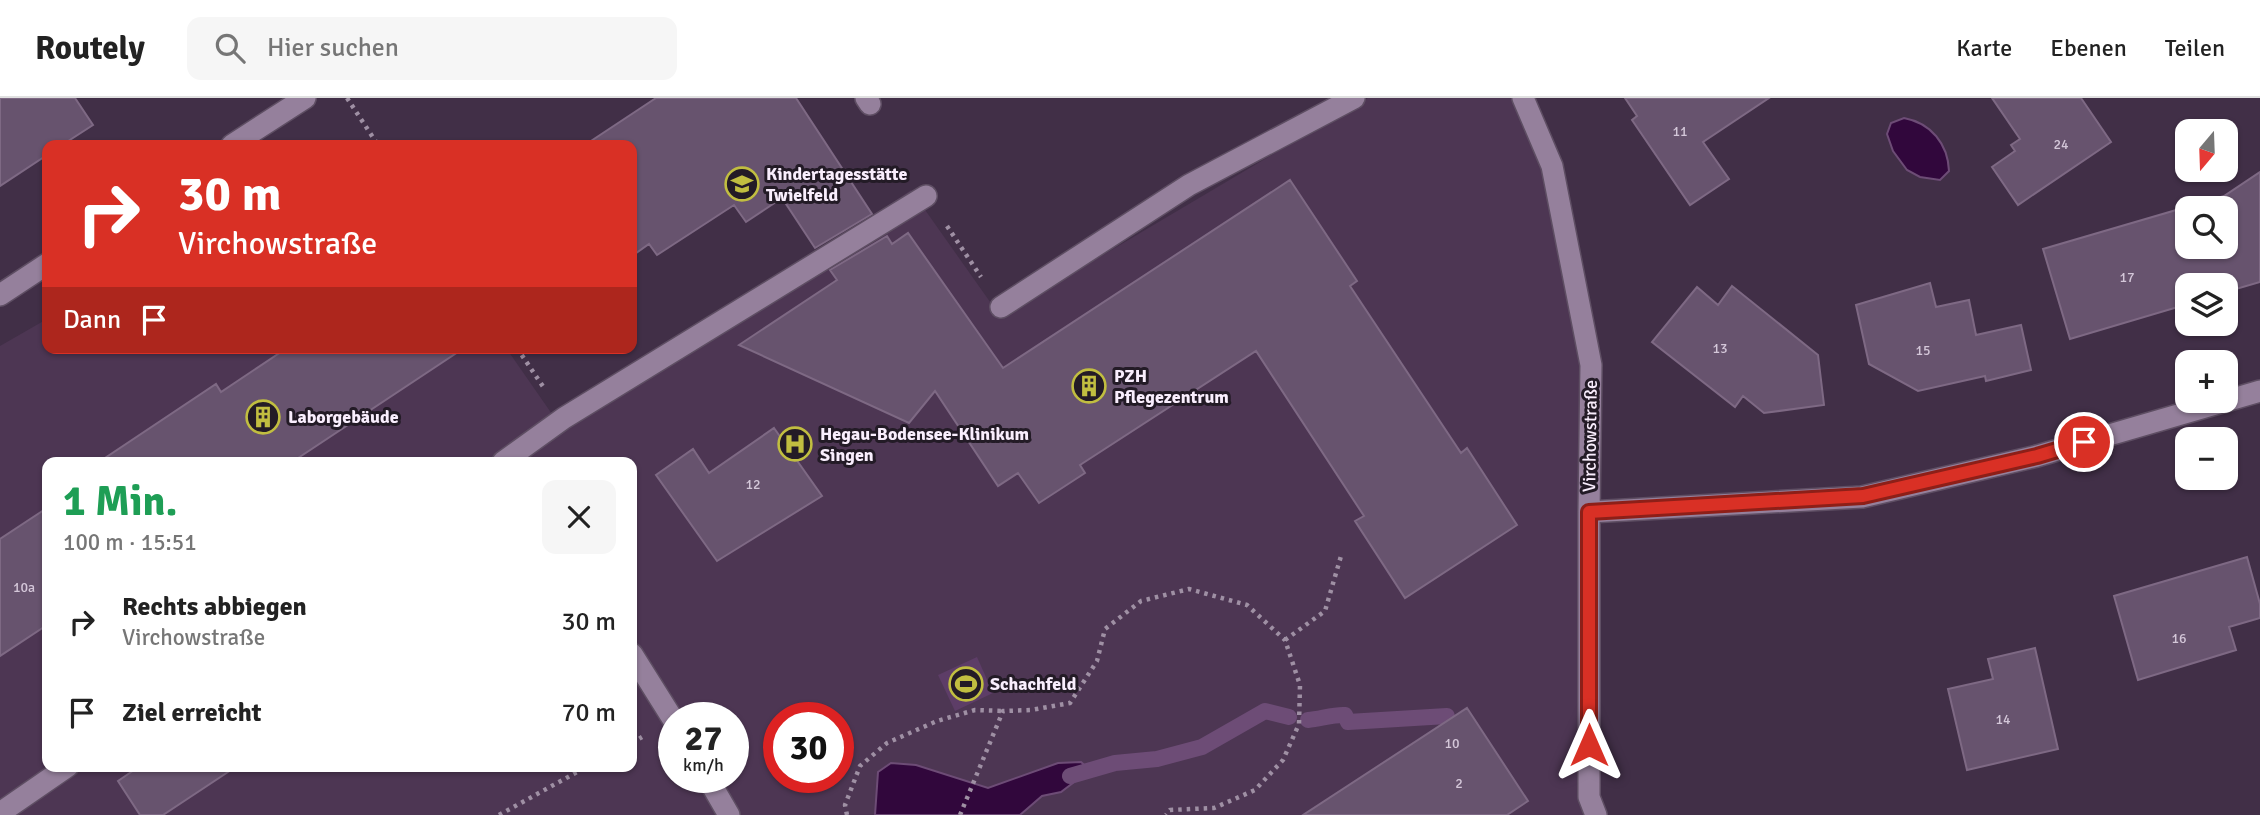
<!DOCTYPE html>
<html lang="de">
<meta charset="utf-8">
<style>
:root{--surface:#fff;--page:#f6f6f6;--text:#222;--muted:#767676;--line:#e0e0e0}
body{margin:0;font-family:Signika,sans-serif;background:var(--page);color:var(--text);height:100vh;display:flex;flex-direction:column;font-size:26px;white-space:nowrap}
*{box-sizing:border-box;margin:0}
p{font-size:23px;color:var(--muted)}
.icon{flex:none;width:38px;height:38px;fill:none;stroke:currentColor;stroke-width:2;stroke-linecap:round;stroke-linejoin:round}
.map{position:relative;flex:1;overflow:hidden}
.drawer{position:absolute;left:42px;top:359px;width:595px;height:315px;display:flex;flex-direction:column;background:var(--surface);border-radius:14px;box-shadow:0 2px 5px #0004}
.drawer>*{flex:none}
.top-card{position:absolute;left:42px;top:42px;width:595px;height:214px;border-radius:14px;box-shadow:0 2px 5px #0004;background:#d93025;color:#fff;overflow:hidden}
.needle{width:46px;rotate:199deg}
.fabs{position:absolute;left:2175px;top:21px;display:grid;gap:14px}
.fabs a{display:grid;place-items:center;width:63px;height:63px;border-radius:14px;background:var(--surface);box-shadow:0 2px 5px #0004;font-size:35px}
.speed{position:absolute;left:658px;top:604px;display:flex;gap:14px;font-size:35px;font-weight:700;text-align:center}
.speed>*{display:grid;place-content:center;width:91px;height:91px;border-radius:50%;background:var(--surface);box-shadow:0 2px 5px #0004;line-height:1}
.speed small{font-size:18px;font-weight:400}
.speed .limit{border:10px solid #d22;background:#fff;color:#111}
.pin{position:absolute;display:grid;place-items:center;width:60px;height:60px;color:#fff;margin:-30px;border:4px solid #fff;border-radius:50%;box-shadow:0 2px 7px #0007}
.me{position:absolute;width:77px;margin:-38px;rotate:0deg;stroke-linejoin:round;filter:drop-shadow(0 0 5px #0008)}
.turn{display:flex;align-items:center;gap:24px;height:147px;padding:0 21px;font-size:32px}
.turn .icon{width:91px;height:91px;stroke-width:2.5}
.turn b{display:block;font-size:49px;line-height:60px}
.then{display:flex;align-items:center;height:66px;padding:0 21px;background:#0003;gap:14px;font-size:26px}
.round{display:grid;place-items:center;flex:none;width:74px;height:74px;border-radius:14px;background:var(--page)}
.summary{display:flex;align-items:center;justify-content:space-between;height:119px;padding:0 21px}
h1{font-size:42px;font-weight:700;line-height:52px;color:#1e9e55}
ul{padding:0;list-style:none}
li{display:flex;align-items:center;gap:21px;height:91px;padding:0 21px}
li div{flex:1}
li b{display:block;font-size:26px}
li em{font-style:normal}
header{display:flex;align-items:center;gap:42px;box-sizing:border-box;height:98px;padding:0 35px;background:var(--surface);border-bottom:2px solid var(--line)}
header strong{font-size:33px}
nav{display:flex;gap:38px;margin-inline-start:auto;font-size:24px}
.search{width:490px;height:63px;background:var(--page);display:flex;align-items:center;gap:18px;box-sizing:border-box;padding:0 24px;border-radius:14px;color:var(--muted);font-size:26px}
.map>svg:first-child{display:block}
.built{fill:#4d3653;fill-rule:evenodd}
.green{fill:#5d3d67}
.water{fill:#31073c;stroke:#6d4c76;stroke-width:2}
.lines{fill:none;stroke-linecap:round;stroke-linejoin:round}
.stream{stroke:#6d4c76;stroke-width:16}
.building{fill:#67536e;stroke:#7e6984;stroke-width:2;fill-rule:evenodd}
.lane-casing{stroke:#5e4e63;stroke-width:24}
.street-casing{stroke:#5e4e63;stroke-width:24}
.path{stroke:#9f90a4;stroke-width:4.5;stroke-dasharray:3.5 5;stroke-linecap:butt}
.lane{stroke:#95809c;stroke-width:21}
.street{stroke:#95809c;stroke-width:21}
.route-casing{stroke:#8d1f18;stroke-width:18}
.route{stroke:#d93025;stroke-width:12}
.labels{text-anchor:middle;dominant-baseline:central;stroke-width:6;stroke-linejoin:round;paint-order:stroke}
.number-label{font-size:14px;fill:#d4c7d9}
.poi-label{font-size:18px;font-weight:bold;fill:#f9eefd;stroke:#231b26;text-anchor:start}
.street-label{font-size:18px;fill:#f9eefd;stroke:#231b26}
</style>
<header>
<strong>Routely</strong>
<div class="search"><svg class="icon" aria-label="search" viewBox="0 0 24 24"><circle cx="10" cy="10" r="6"/><path d="M15 15l6 6"/></svg>Hier suchen</div>
<nav><a>Karte</a><a>Ebenen</a><a>Teilen</a></nav>
</header>
<div class="map">
<svg width="2260" height="717" viewBox="0 0 2260 717">
<rect width="100%" height="100%" fill="#412f47"/>
<path class="built" d="M 1368,0 L 1523,0 L 1552,68 L 1591,267 L 1596,717 L 0,717 L 0,248 L 47,221 L 47,250 L 506,250 L 561,329 L 911,92 L 1000,218 ZM 47,364 L 632,364 L 632,668 L 47,668 ZM 674,620 L 733,620 L 733,679 L 674,679 ZM 779,620 L 838,620 L 838,679 L 779,679 Z"/>
<path class="green" d="M 977,559 L 993,595 L 955,613 L 938,577 Z"/>
<path class="water" d="M 1904,20 C 1931,25 1948,46 1949,73 L 1940,82 L 1920,79 L 1907,72 L 1893,53 L 1887,36 L 1891,25 Z
M 1081,664 L 1090,672 L 1061,694 L 1042,698 L 1020,717 L 875,717 L 878,674 L 891,665 L 916,667 L 988,690 L 1058,665 Z"/>
<g class="lines">
<path class="stream" d="M 1308,622 C 1320,621 1335,616 1345,617 L 1348,624 L 1447,618
M 1070,678 L 1115,665 L 1157,661 L 1202,649 L 1265,613 L 1289,619"/>
</g>
<path class="building" d="M 0,0 L 75,0 L 93,27 L 62,47 L 47,47 L 47,57 L 0,88 Z
M 656,0 L 796,0 L 872,116 L 815,150 L 782,100 L 746,124 L 734,107 L 657,157 L 649,146 L 632,158 L 632,47 L 585,47 Z
M 1625,0 L 1769,0 L 1703,44 L 1729,81 L 1690,107 L 1632,22 L 1637,18 Z
M 1992,0 L 2081,0 L 2111,44 L 2018,107 L 1992,69 L 2015,53 L 2011,47 L 2020,41 Z
M 2260,74 L 2260,184 L 2226,194 L 2226,187 L 2188,187 L 2188,206 L 2070,241 L 2043,151 L 2224,98 ZM 2188,110 L 2226,110 L 2226,149 L 2188,149 Z
M 1290,82 L 1357,183 L 1350,188 L 1461,355 L 1467,350 L 1517,427 L 1405,500 L 1355,423 L 1364,418 L 1256,253 L 1080,367 L 1085,375 L 1039,405 L 1018,375 L 998,388 L 935,293 L 909,325 L 739,247 L 837,182 L 830,172 L 887,138 L 892,146 L 908,135 L 1003,270 Z
M 1930,185 L 1936,209 L 1969,202 L 1976,237 L 2021,227 L 2031,272 L 1986,283 L 1985,278 L 1918,293 L 1869,266 L 1856,207 Z
M 1732,188 L 1818,257 L 1824,307 L 1764,315 L 1743,298 L 1735,309 L 1652,244 L 1697,189 L 1718,207 Z
M 287,250 L 464,250 L 292,364 L 99,364 L 216,286 L 221,294 Z
M 774,330 L 822,398 L 717,463 L 656,377 L 693,351 L 709,375 Z
M 47,410 L 47,527 L 0,558 L 0,441 Z
M 2247,459 L 2260,506 L 2260,520 L 2229,529 L 2236,552 L 2138,582 L 2114,498 Z
M 2035,550 L 2058,651 L 1967,672 L 1948,591 L 1993,581 L 1988,561 Z
M 1467,610 L 1528,703 L 1507,717 L 1303,717 Z
M 140,668 L 237,668 L 163,717 L 140,717 L 118,683 Z"/>
<g class="lines">
<defs>
<path id="lane" d="M 866,0 L 870,6
M 232,47 L 305,0
M 0,197 L 47,166
M 1001,209 L 1189,87 L 1354,0
M 503,364 L 564,320 L 926,98
M 632,556 L 674,623
M 707,679 L 729,717
M 0,715 L 68,668"/>
<path id="street" d="M 1523,0 L 1552,68 L 1591,267 L 1589,414 L 1862,399 L 2037,358 L 2226,303
M 2226,303 L 2260,293
M 1589,414 L 1589,699 L 1596,717"/>
</defs>
<use href="#lane" class="lane-casing"/>
<use href="#street" class="street-casing"/>
<path class="path" d="M 347,0 L 378,47
M 947,128 L 981,179
M 517,250 L 544,290
M 1285,542 L 1325,513 L 1341,458
M 632,645 L 642,639
M 499,717 L 588,668
M 847,717 L 845,707 L 860,668 L 887,645 L 937,623 L 975,612 L 1003,613
M 960,717 L 1003,613 L 1031,612 L 1070,605 L 1097,563 L 1105,531 L 1141,503 L 1189,491 L 1247,507 L 1285,542 L 1300,587 L 1299,626 L 1283,662 L 1255,692 L 1214,710 L 1170,712 L 1166,717"/>
<use href="#lane" class="lane"/>
<use href="#street" class="street"/>
</g>
<g class="lines">
<defs>
<path id="route" d="M 1589,647 L 1589,414 L 1863,398 L 2037,358 L 2084,344"/>
</defs>
<use href="#route" class="route-casing"/>
<use href="#route" class="route"/>
</g>
<defs>
<symbol id="school-ring" viewBox="-11 -11 22 22"><circle r="9.5" fill="#231b26" stroke="#c1be40" stroke-width="1.5"/><path d="M0-5L7-2L0 1L-7-2ZM-4 1L0 2.5L4 1V4Q0 6-4 4Z" fill="#c1be40"/></symbol>
<symbol id="building-ring" viewBox="-11 -11 22 22"><circle r="9.5" fill="#231b26" stroke="#c1be40" stroke-width="1.5"/><path d="M-4-6H4V6H1V3H-1V6H-4ZM-2.5-4.3h1.7v1.8h-1.7ZM.8-4.3h1.7v1.8H.8ZM-2.5-1h1.7V.8h-1.7ZM.8-1h1.7V.8H.8Z" fill="#c1be40"/></symbol>
<symbol id="hospital-ring" viewBox="-11 -11 22 22"><circle r="9.5" fill="#231b26" stroke="#c1be40" stroke-width="1.5"/><path d="M-5-5h3v3.5h4V-5h3V5h-3V1.5h-4V5h-3Z" fill="#c1be40"/></symbol>
<symbol id="stadium-ring" viewBox="-11 -11 22 22"><circle r="9.5" fill="#231b26" stroke="#c1be40" stroke-width="1.5"/><path d="M0-5a6.5 5 0 1 0 0 10a6.5 5 0 1 0 0-10ZM-3.5-1.8h7v3.6h-7Z" fill="#c1be40"/></symbol>
</defs>
<g fill-rule="evenodd">
<use href="#school-ring" x="723" y="67" width="38" height="38"/>
<use href="#building-ring" x="1070" y="269" width="38" height="38"/>
<use href="#building-ring" x="244" y="300" width="38" height="38"/>
<use href="#hospital-ring" x="776" y="327" width="38" height="38"/>
<use href="#stadium-ring" x="947" y="567" width="38" height="38"/>
</g>
<g class="labels">
<g class="number-label">
<text x="1680" y="33">11</text>
<text x="2061" y="46">24</text>
<text x="2127" y="179">17</text>
<text x="1720" y="250">13</text>
<text x="1923" y="252">15</text>
<text x="753" y="386">12</text>
<text x="24" y="489">10a</text>
<text x="2179" y="540">16</text>
<text x="2003" y="621">14</text>
<text x="1452" y="645">10</text>
<text x="1459" y="685">2</text>
</g>
<g class="poi-label">
<text x="766" y="76">Kindertagesstätte<tspan x="766" dy="21">Twielfeld</tspan></text>
<text x="1114" y="278">PZH<tspan x="1114" dy="21">Pflegezentrum</tspan></text>
<text x="288" y="319">Laborgebäude</text>
<text x="820" y="336">Hegau-Bodensee-Klinikum<tspan x="820" dy="21">Singen</tspan></text>
<text x="990" y="586">Schachfeld</text>
</g>
<g class="street-label">
<text transform="translate(1590 338) rotate(-89)">Virchowstraße</text>
</g>
</g>
</svg>
<div class="fabs">
<a><svg class="needle" viewBox="-14 -14 28 28"><path d="M0-13l5 13h-10z" fill="#e53935"/><path d="M0 13l5-13h-10z" fill="#767676"/></svg></a>
<a><svg class="icon" aria-label="search" viewBox="0 0 24 24"><circle cx="10" cy="10" r="6"/><path d="M15 15l6 6"/></svg></a>
<a><svg class="icon" aria-label="layers" viewBox="0 0 24 24"><path d="M12 4l9 5-9 5-9-5zM3 14l9 5 9-5"/></svg></a>
<a>+</a>
<a>−</a>
</div>
<div class="speed"><div>27<small>km/h</small></div><div class="limit">30</div></div>
<div class="pin" style="left:2084px;top:344px;background:#d93025"><svg class="icon" aria-label="arrive" viewBox="0 0 24 24"><path d="M6 21V4h12l-3 4 3 4H6"/></svg></div>
<svg class="me" style="left:1589px;top:647px" viewBox="-20 -20 40 40"><path d="M0-17L14 15 0 8-14 15z" fill="#d93025" stroke="#fff" stroke-width="4"/></svg>
<div class="top-card">
<div class="turn"><svg class="icon" aria-label="right" viewBox="0 0 24 24"><path d="M7 20v-9h11M14 6l5 5-5 5"/></svg><div><b>30 m</b>Virchowstraße</div></div>
<div class="then">Dann<svg class="icon" aria-label="arrive" viewBox="0 0 24 24"><path d="M6 21V4h12l-3 4 3 4H6"/></svg></div>
</div>
<section class="drawer">
<div class="summary"><div><h1>1 Min.</h1><p>100 m · 15:51</p></div><a class="round"><svg class="icon" aria-label="close" viewBox="0 0 24 24"><path d="M6 6l12 12M18 6L6 18"/></svg></a></div>
<ul>
<li><svg class="icon" aria-label="right" viewBox="0 0 24 24"><path d="M7 20v-9h11M14 6l5 5-5 5"/></svg><div><b>Rechts abbiegen</b><p>Virchowstraße</p></div><em>30 m</em></li>
<li><svg class="icon" aria-label="arrive" viewBox="0 0 24 24"><path d="M6 21V4h12l-3 4 3 4H6"/></svg><div><b>Ziel erreicht</b></div><em>70 m</em></li>
</ul>
</section>
</div>
